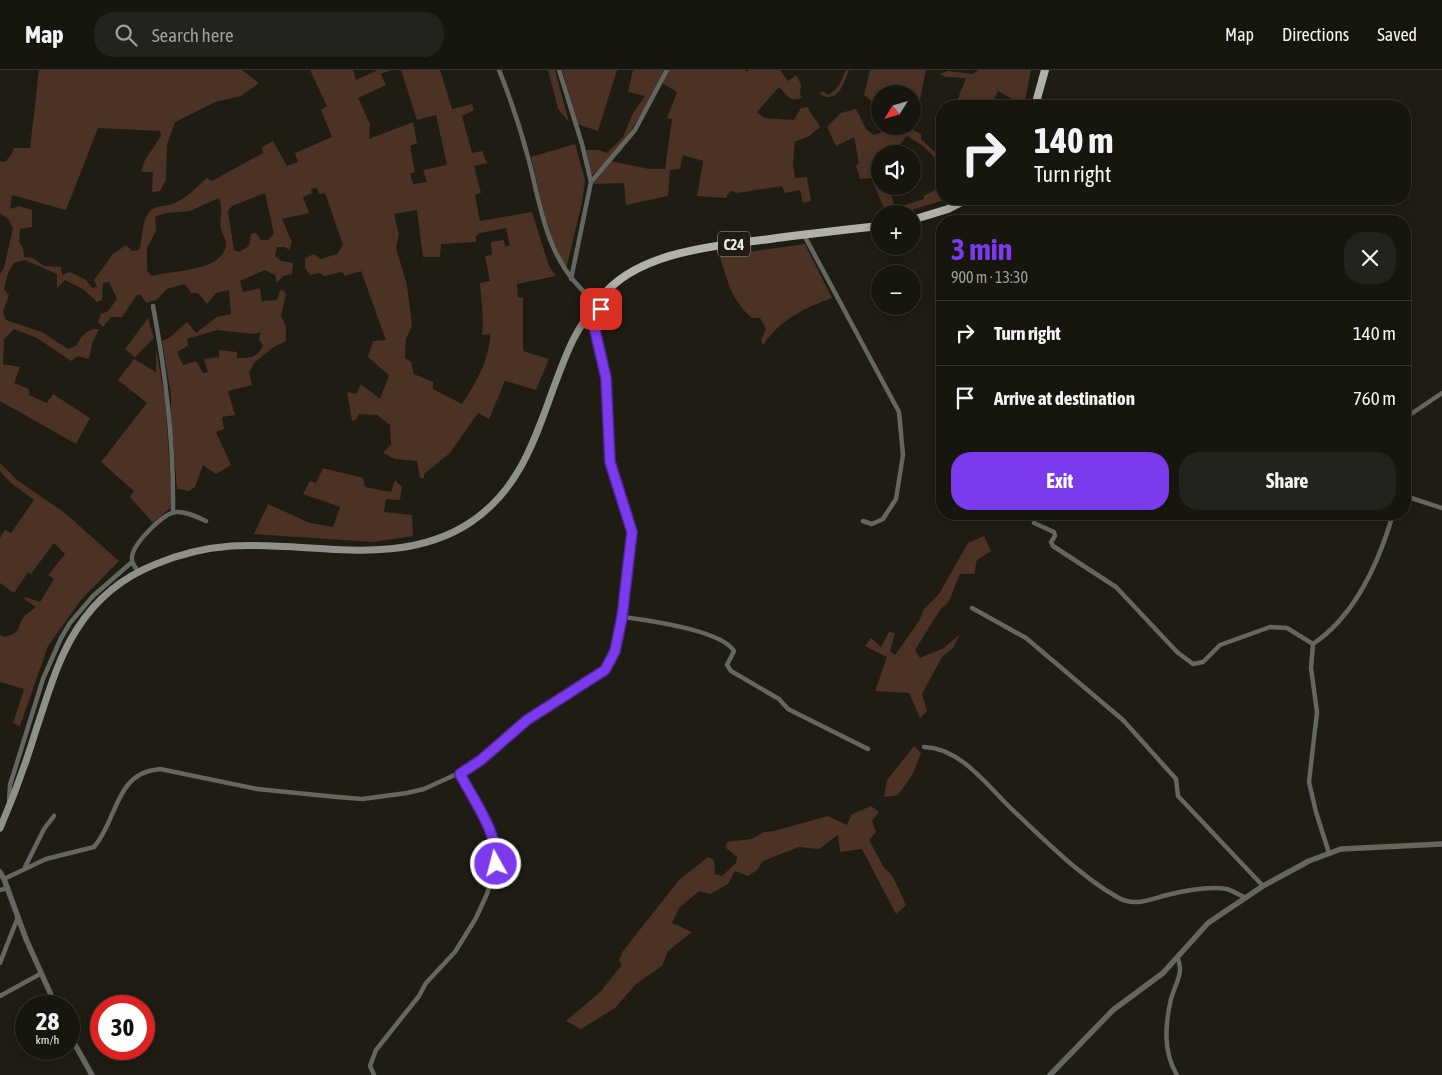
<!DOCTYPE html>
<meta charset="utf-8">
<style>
:root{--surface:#16150e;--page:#23221c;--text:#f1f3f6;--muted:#9e9f9e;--line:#35342e;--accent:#7c3aed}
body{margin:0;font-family:"Asap Condensed",sans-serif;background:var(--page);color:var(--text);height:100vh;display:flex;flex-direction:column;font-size:19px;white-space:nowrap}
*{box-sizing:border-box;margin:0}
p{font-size:16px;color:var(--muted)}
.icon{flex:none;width:28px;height:28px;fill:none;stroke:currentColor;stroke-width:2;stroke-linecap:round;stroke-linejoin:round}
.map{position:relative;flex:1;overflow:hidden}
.details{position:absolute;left:936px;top:145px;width:475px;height:305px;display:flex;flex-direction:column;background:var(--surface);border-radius:20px;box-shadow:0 2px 12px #0003,0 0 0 1px var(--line)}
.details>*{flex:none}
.top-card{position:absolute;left:936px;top:30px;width:475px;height:105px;border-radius:20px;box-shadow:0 2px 12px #0003,0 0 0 1px var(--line);background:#16150e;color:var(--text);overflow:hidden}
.needle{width:32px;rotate:233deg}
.buttons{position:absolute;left:871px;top:15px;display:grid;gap:10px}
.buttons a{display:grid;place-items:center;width:50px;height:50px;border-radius:50%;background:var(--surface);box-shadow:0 2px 12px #0003,0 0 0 1px var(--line);font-size:25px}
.speed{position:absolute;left:15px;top:925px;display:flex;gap:10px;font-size:25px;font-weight:700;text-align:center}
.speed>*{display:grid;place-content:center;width:65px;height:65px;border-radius:50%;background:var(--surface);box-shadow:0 2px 12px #0003,0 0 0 1px var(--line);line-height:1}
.speed small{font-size:12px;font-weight:400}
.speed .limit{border:8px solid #d22;background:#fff;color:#111}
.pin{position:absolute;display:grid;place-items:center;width:42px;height:42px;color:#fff;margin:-21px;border-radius:10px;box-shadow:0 2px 8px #0006}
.me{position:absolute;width:55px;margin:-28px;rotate:353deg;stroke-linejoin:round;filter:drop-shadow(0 0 4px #0008)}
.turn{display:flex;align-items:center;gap:18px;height:105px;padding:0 15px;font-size:22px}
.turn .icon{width:65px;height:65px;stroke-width:2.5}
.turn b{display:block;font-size:35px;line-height:42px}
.round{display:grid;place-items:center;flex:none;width:52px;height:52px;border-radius:20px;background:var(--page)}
.head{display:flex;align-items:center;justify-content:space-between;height:85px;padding:0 15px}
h1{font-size:30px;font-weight:700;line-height:38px;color:var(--accent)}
.action{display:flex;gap:10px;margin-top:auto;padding:10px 15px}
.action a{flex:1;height:58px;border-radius:20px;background:var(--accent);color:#fff;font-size:20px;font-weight:700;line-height:58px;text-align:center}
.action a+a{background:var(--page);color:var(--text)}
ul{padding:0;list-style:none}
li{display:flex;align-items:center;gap:15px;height:65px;padding:0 15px;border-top:1px solid var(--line)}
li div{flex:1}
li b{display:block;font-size:19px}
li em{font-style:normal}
header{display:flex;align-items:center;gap:30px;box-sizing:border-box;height:70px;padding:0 25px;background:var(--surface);border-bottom:1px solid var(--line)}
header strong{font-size:24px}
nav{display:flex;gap:28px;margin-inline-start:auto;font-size:18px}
.search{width:350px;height:45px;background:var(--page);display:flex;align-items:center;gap:12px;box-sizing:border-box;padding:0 18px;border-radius:20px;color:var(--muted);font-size:19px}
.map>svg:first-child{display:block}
.green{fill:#4b3224;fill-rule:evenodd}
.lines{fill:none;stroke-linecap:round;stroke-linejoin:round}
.minor{stroke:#646662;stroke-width:4.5}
.tertiary{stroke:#646662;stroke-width:5.5}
.secondary{stroke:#8e918a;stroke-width:7}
.primary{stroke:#afb2a9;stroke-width:8}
.route-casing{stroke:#51269a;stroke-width:12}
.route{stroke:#7c3aed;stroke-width:9}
.labels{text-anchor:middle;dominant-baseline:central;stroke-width:5;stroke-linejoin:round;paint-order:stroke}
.shield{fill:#1e1c13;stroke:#adaca5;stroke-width:1}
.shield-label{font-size:15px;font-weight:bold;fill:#eae9e3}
</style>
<header>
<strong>Map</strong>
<div class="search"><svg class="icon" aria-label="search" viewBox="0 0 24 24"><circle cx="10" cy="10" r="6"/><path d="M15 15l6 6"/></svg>Search here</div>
<nav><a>Map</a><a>Directions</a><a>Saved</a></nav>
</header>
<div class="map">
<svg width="1442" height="1005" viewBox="0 0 1442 1005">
<rect width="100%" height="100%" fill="#1e1c13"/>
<path class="green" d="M 39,0 L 242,0 L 259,13 L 241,26 L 215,32 L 175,52 L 167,75 L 166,110 L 160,121 L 152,122 L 153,102 L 141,102 L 145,90 L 161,66 L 160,61 L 98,58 L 66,140 L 12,125 L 10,139 L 19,136 L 32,140 L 32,157 L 20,159 L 19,172 L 23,178 L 24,187 L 33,188 L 44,196 L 61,197 L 62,205 L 70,202 L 86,210 L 92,218 L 97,217 L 94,210 L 113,184 L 126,175 L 132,181 L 139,180 C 143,168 141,157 147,146 C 153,134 163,137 173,134 C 186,129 197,116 207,108 L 212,111 L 263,83 L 262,77 L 273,71 L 287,96 L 298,92 L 295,83 L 332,67 L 321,40 L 327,36 L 310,0 L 353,0 L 356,10 L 378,0 L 391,0 L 381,4 L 386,15 L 358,28 L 370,54 L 369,69 L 413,52 L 417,73 L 410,76 L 415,102 L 410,104 L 413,114 L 427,112 L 423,100 L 447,95 L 436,45 L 417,50 L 401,0 L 440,0 L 452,39 L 472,34 L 474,40 L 462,46 L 472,83 L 482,81 L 487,93 L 474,96 L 481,123 L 475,125 L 480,151 L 532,142 L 549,196 L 556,206 L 517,214 L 518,227 L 523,228 L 523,281 L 549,289 L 536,320 L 505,311 L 489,349 L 478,343 L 450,383 L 424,404 L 424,408 L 420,408 L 417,391 L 395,389 L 383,383 L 391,374 L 390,355 L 377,345 L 359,344 L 356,350 L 352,351 L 347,322 L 356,324 L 361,314 L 380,329 L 389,305 L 368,287 L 373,271 L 386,270 L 361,201 L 345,206 L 342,202 L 324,206 L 320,203 L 310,205 L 305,198 L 305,188 L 314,184 L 320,189 L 337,184 L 343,175 L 325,123 L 319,124 L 317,118 L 311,119 L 312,123 L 303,127 L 309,143 L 282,149 L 292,172 L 289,180 L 285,177 L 277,177 L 275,186 L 281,191 L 293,193 L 292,204 L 283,206 L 277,213 L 275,205 L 265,200 L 240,211 L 243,222 L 260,218 L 262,231 L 277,230 L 280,221 L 283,220 L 286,224 L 281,246 L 286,257 L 286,271 L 274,277 L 255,292 L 249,302 L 252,315 L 228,321 L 235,345 L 222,347 L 224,359 L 216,362 L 231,395 L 216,404 L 203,395 L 195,417 L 189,421 L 177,419 L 171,348 L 171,326 L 162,271 L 169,268 L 187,252 L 196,263 L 217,247 L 231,244 L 229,220 L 216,223 L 207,234 L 198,223 L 191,223 L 185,214 L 167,219 L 156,230 L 146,233 L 141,225 L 137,225 L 122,247 L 111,247 L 103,257 L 98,252 L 101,244 L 108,241 L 117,229 L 109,212 L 103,213 L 102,230 L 97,232 L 84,220 L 65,210 L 57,218 L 57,204 L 25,190 L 14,193 L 8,203 L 4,219 L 9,225 L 3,242 L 6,250 L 42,262 L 68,279 L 76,276 C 81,266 87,258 99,259 L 92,274 L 89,289 L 78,286 L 71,291 L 37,268 L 14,259 L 4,269 L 3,294 L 20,297 L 14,313 L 29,319 L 29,325 L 47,333 L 53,324 L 90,348 L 76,374 L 0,331 L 0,204 L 4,198 L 13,158 L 9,150 L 0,143 L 0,91 L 5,92 L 11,85 L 14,78 L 30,78 ZM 265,123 L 274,164 L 268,170 L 261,170 L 256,163 L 251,164 L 249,176 L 239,182 L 234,180 L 228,141 L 232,136 ZM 219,128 C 224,142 219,147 221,159 C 222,164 226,169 226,174 C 224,202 172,200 152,206 L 147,201 L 147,178 L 156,161 L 155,147 L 166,143 L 190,141 ZM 417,140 L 423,187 L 440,187 L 441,174 L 476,172 L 476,166 L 480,163 L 506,158 L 510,176 L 505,176 L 504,170 L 491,172 L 492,185 L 485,186 L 490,211 L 480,213 C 481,231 484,247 482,265 L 490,264 C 490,289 476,313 462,334 L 433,319 L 433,312 L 414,304 L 411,292 L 405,288 L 406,269 L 412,256 L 407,215 L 396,178 L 399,164 L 394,144 ZM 217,260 L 253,264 L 261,262 L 259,269 L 263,276 C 256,288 251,288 237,288 L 237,282 L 219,280 L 219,287 L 204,289 L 208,302 L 203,303 L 196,291 L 183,295 L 177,282 L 188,276 L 187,269 Z
M 548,0 L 555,0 L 569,52 L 558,39 Z
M 562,0 L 617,0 L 598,61 L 577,54 Z
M 633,0 L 664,0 C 647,35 623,82 591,106 L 586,80 L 598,80 L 607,83 L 623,67 L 633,43 L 645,26 L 628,22 Z
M 669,0 L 745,0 L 747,2 L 749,0 L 780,0 L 788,11 L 796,5 L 801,14 L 800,25 L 802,27 C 791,34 787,25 779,17 L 757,42 L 764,48 L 794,50 L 801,38 L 808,37 C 810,45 817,49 820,57 L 809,66 L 795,72 L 793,93 L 795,108 L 807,107 L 811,131 L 803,133 L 800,120 L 785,123 L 782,116 L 738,123 L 730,121 L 726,128 L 697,126 L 703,91 L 683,85 L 680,99 L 670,100 L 668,126 L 626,135 L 624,113 L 593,114 L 611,91 L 649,99 L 665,99 L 672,49 L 667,48 L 677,22 L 662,13 Z
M 846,0 L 849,0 C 844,13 838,35 819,24 L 823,21 L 828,25 C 839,19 841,11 846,0 Z
M 870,0 L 926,0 L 920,29 L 913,43 L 912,24 L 880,24 L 880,38 L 864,25 Z
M 978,0 L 1031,0 L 1024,36 L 998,21 L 992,36 L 955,36 L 966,8 L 945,7 L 940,4 L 948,1 L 973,4 Z
M 856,39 L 866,59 L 874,65 C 896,57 899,51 921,64 L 921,69 L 936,83 L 942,72 L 942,95 L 923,76 L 907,66 L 900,74 L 880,84 L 878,89 L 880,94 L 880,116 L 889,116 L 895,138 L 924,129 L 924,126 L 942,116 L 942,129 L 948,129 L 908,141 L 885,144 L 891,140 L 883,136 L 871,108 L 860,109 L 856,96 L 859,93 L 854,67 L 836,76 L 827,57 L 841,43 Z
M 575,74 L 585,110 L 582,133 L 566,199 C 546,166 540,124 531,87 Z
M 805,174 L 832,228 C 804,238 780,250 763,275 L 761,270 L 766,259 L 760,248 L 752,248 C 732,231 727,211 720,186 Z
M 148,248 L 154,268 L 135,287 L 125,279 Z
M 156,279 L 165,329 L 172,428 L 170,438 L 153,453 L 130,427 L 134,421 L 101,392 L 147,333 L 118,310 L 134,289 L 156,302 Z
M 0,393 L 17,410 L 65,443 L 119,491 L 81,530 L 48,576 L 20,656 L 13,653 L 24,619 L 0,612 L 0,565 L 4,567 C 23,561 15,561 23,548 C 26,544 32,540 36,537 L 24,529 L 26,527 L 40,532 L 54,509 L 48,505 L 65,484 L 54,473 L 31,504 L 28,502 L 14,523 L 0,513 L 0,468 L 5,460 L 11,463 L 34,430 L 11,413 L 0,401 Z
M 323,398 L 363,408 L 365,417 L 391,422 L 395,410 L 402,417 L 400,430 L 386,429 L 384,442 L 412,445 L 413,466 L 373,472 L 254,464 L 268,434 L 310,453 L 333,457 L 340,437 L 303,424 L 310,411 L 316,413 Z
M 984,466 L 991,481 L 977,490 L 974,504 L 960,504 L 949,531 L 940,540 L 915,580 L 920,588 L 944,578 L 960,564 L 953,578 L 942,587 L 922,624 L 927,641 L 920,648 L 909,623 L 875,621 L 887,587 L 865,576 L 871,568 L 881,577 L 889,562 L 895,563 L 890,581 L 895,585 L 919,551 L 924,539 L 939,524 L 968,473 Z
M 914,676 L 921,683 L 913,704 L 898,725 L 884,727 L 887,710 Z
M 871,736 L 879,742 L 872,751 L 876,762 L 869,770 L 883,796 L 893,807 L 906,835 L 896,844 L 862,779 L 840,782 L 838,765 L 819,779 L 799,777 L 763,791 L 757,800 L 748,806 L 735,801 L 728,814 L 710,824 L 699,821 L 679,838 L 672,853 L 692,862 L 668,881 L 662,896 L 636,914 L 615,938 L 581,959 L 566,951 L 600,922 L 622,895 L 619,890 L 623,881 L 679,810 L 708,787 L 714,790 L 715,804 L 722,806 L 736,793 L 737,787 L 726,778 L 727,772 L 752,769 L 764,762 L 774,761 L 828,746 L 847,755 L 852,744 Z"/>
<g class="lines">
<path class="minor" d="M 499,0 C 511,30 521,60 529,91 C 543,146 548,196 597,233
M 559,0 L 582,74 L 591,112 L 571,209
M 591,112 L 635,60 L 667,0
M 804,165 L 899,342 L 903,385 L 896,429 L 883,449 L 872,454 L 863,451
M 153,236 C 166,305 174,372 173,442
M 1405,348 L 1442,323
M 1405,426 L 1442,438
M 1034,453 L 1054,462 L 1055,466 L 1051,472 L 1053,476 L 1116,517 L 1177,582 L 1193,594 L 1203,592 L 1220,575 L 1270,557 L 1287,558 L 1313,574
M 138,501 C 135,497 131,493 132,487 C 133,474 163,443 176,442 C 186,441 197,447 206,451
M 972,538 L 1026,568 L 1123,650 L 1176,709 L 1178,726 L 1263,816
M 623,547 C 646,550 721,560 734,581 L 727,595 L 731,601 L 779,629 L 788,639 L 868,679
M 924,677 C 963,678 990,720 1017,744 C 1046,772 1084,809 1119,828 C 1135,837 1151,829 1167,825 C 1183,821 1209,816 1227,819 C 1233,821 1238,824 1244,827
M 9,732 L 10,715 L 43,609 L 61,568 L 70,553 L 93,526 L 132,492
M 1329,783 L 1316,742 L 1309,712 L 1317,642 L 1311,598 L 1313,574 C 1356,545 1379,492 1393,444
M 25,797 L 44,759 L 54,746
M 4,809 L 46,789 L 94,777 C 119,748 114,703 160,699 L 257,719 L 337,727 L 362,729 L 407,723 L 424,719 L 472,697 L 527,650 L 605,599 L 615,581 L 623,547 L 632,462 L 610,392 L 606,308 L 594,256 L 595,248 L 600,244 L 601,228
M 0,820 L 8,818
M 0,893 L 18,847
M 0,926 L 40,904
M 374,1005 L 370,996 L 376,980 L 419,926 L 426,913 L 455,882 L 476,848 L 487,824 L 496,794 L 494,772 L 460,703
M 1177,1005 C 1163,982 1165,955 1171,929 C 1175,914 1185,902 1177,887"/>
<path class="tertiary" d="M 0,802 L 4,809 L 26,869 L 56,936
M 69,964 L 92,1005
M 1050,1005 L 1113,940 L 1163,903 L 1208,853 L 1263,816 L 1309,791 L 1341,779 L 1442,774"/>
<path class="secondary" d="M 0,758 C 14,726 26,693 36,660 C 48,625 57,590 77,559 C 96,529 123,507 156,494 C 180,484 205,478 231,476 C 311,471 399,500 471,452 C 535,409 542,334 573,270 C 581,254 590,242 601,228"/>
<path class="primary" d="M 1035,36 L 1045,0
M 912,150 L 948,139 L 967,129
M 601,228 C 637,181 716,176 770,169 C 807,164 843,160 880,156"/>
</g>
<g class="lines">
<defs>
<path id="route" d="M 496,794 C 498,762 474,731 460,704 L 481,690 L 527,650 L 605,600 L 615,581 L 622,547 L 632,462 L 610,392 L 606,308 L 594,256 L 595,248 L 600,244 L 601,239"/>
</defs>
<use href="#route" class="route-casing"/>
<use href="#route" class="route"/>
</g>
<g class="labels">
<rect class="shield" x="718" y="161.5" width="32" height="25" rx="4"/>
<g class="shield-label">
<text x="734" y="174">C24</text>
</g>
</g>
</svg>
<div class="buttons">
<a><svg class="needle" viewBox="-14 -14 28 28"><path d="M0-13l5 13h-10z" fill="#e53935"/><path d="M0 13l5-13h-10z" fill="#9e9f9e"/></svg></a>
<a><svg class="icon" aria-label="sound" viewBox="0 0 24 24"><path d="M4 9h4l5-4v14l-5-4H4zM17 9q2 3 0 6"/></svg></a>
<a>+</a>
<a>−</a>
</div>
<div class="speed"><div>28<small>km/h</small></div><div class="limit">30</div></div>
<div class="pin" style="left:601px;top:239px;background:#d93025"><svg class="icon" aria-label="arrive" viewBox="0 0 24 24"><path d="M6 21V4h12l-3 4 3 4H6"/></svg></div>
<svg class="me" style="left:496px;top:794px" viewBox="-20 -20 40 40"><circle r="17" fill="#7c3aed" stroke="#fff" stroke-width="3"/><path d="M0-11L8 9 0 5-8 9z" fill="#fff"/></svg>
<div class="top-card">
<div class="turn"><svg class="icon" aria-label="right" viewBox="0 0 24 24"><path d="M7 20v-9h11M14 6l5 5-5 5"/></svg><div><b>140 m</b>Turn right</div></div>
</div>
<section class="details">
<div class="head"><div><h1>3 min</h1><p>900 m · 13:30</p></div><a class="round"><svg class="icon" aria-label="close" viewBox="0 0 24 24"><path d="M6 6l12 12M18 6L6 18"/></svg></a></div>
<ul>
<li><svg class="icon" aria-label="right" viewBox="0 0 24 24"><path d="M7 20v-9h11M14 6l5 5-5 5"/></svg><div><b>Turn right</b></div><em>140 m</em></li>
<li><svg class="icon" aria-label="arrive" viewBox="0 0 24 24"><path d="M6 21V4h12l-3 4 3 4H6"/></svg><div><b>Arrive at destination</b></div><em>760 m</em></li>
</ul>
<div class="action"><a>Exit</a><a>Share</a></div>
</section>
</div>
